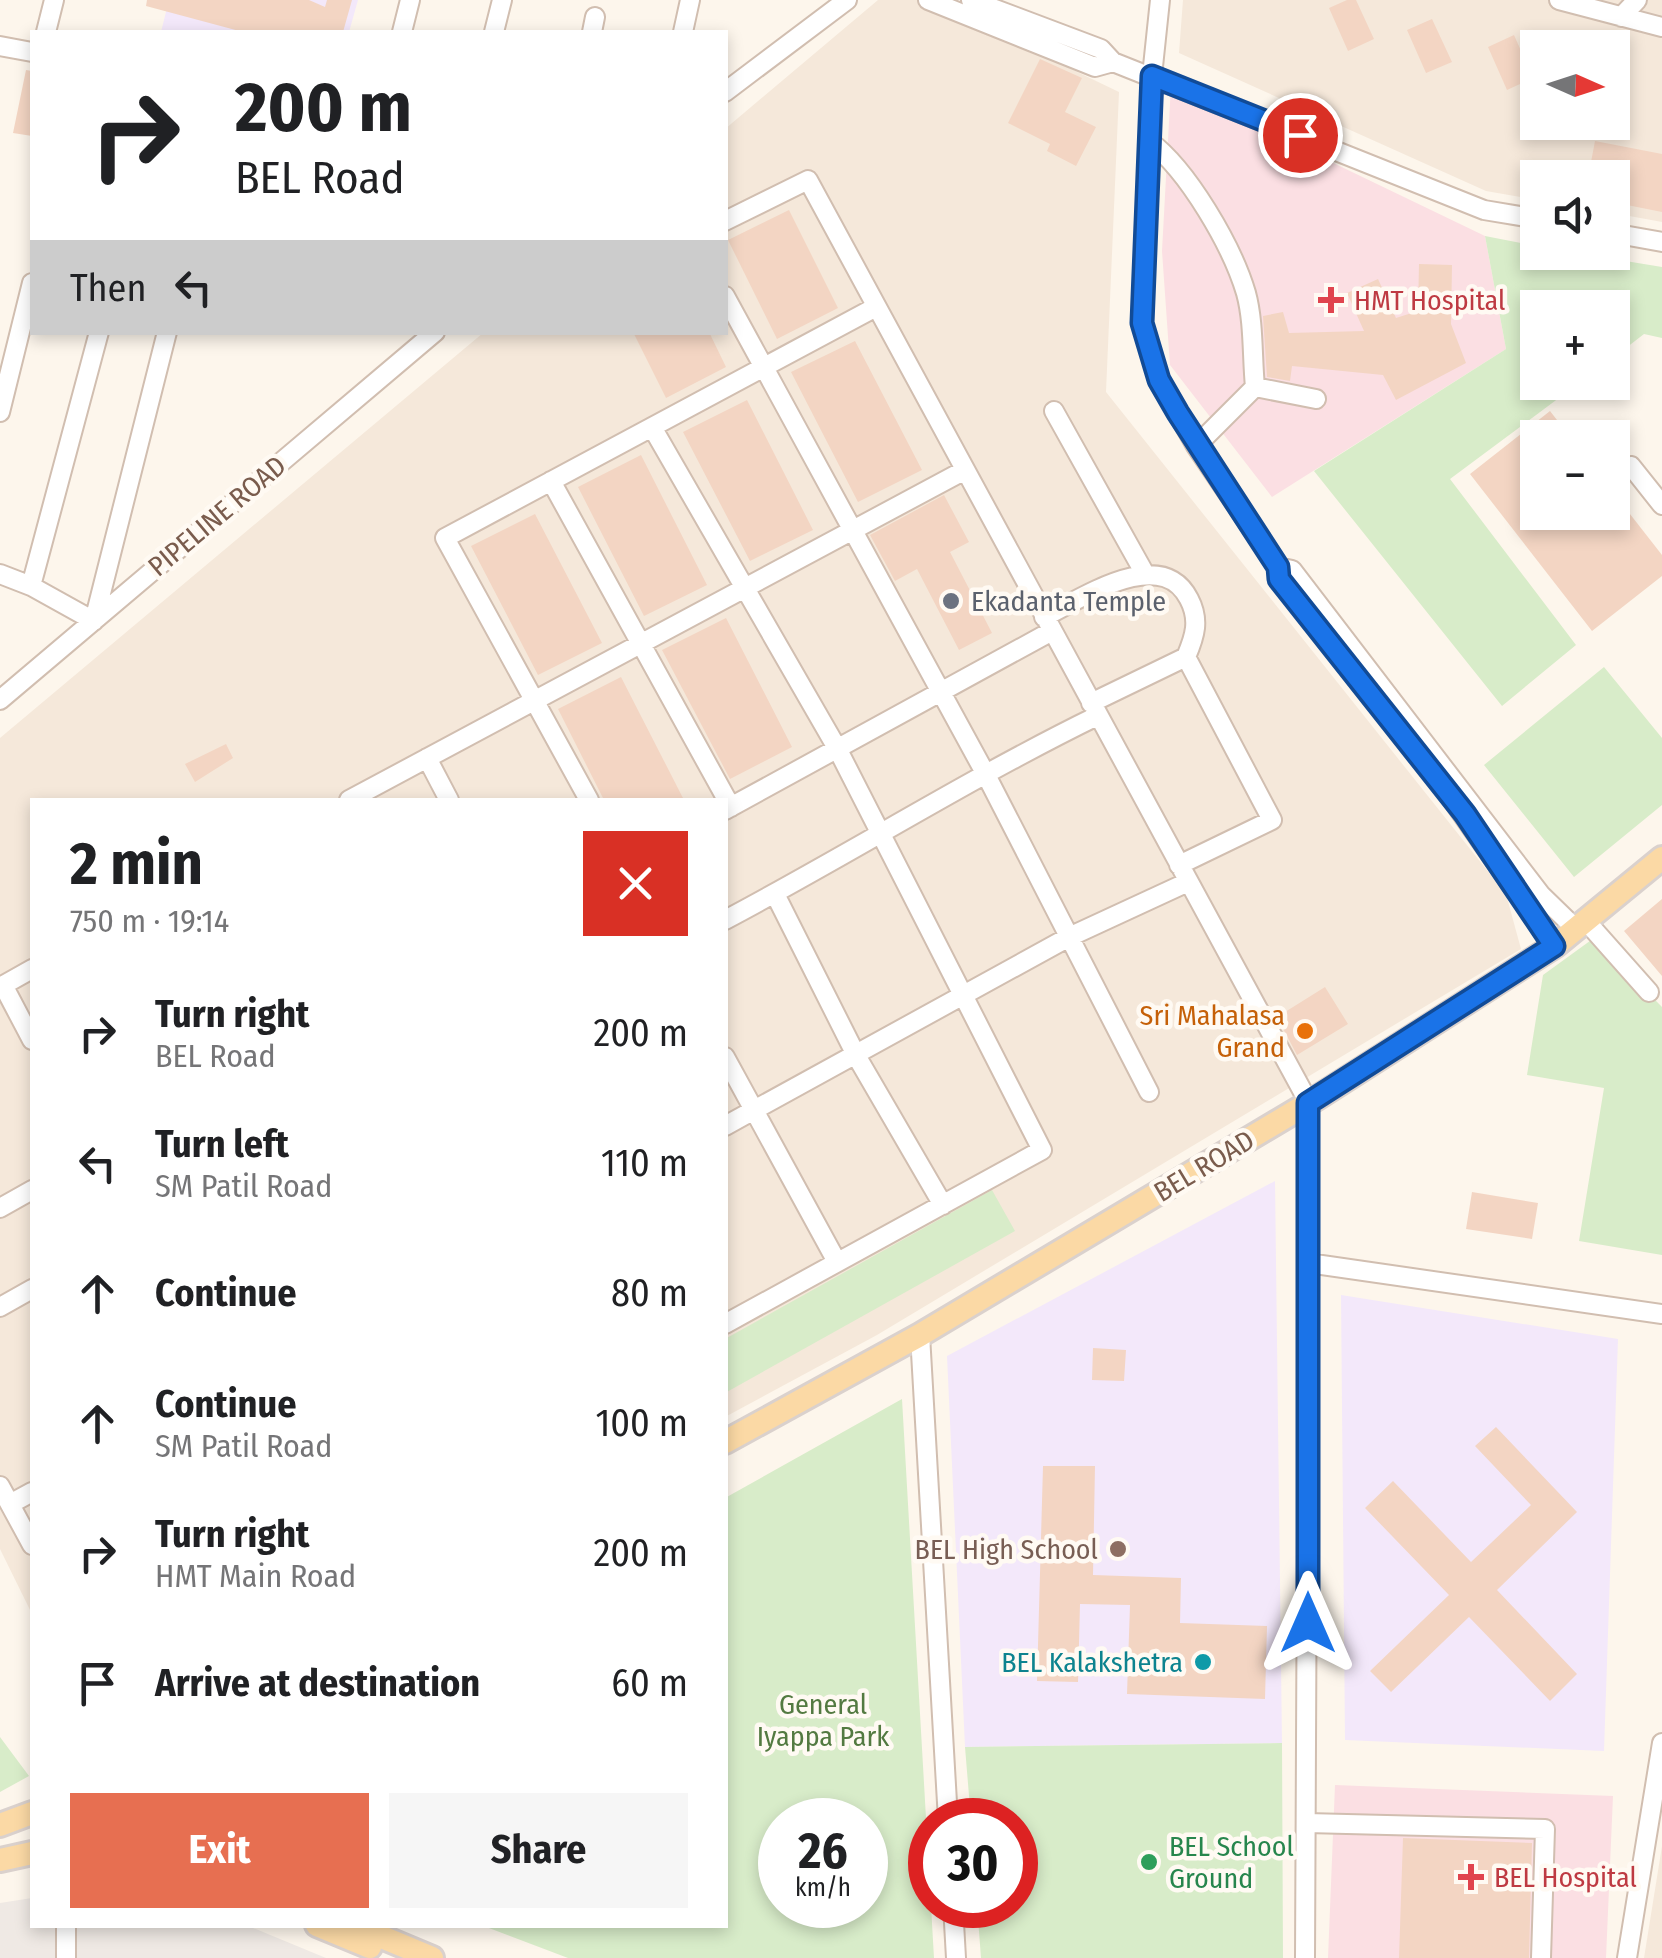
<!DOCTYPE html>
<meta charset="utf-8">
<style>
:root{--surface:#fff;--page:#f6f6f6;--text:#202124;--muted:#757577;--accent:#e76f51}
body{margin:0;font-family:"Fira Sans Condensed",sans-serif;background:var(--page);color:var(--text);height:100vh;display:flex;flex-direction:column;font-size:38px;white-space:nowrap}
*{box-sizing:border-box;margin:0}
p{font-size:32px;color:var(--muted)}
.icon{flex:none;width:55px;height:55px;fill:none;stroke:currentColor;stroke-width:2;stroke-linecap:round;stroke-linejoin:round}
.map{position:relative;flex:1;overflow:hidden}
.details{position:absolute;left:30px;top:798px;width:698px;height:1130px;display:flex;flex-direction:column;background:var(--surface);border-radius:0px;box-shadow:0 5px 15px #0003}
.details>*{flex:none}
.hud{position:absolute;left:30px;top:30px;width:698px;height:305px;border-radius:0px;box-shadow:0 5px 15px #0003;background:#fff;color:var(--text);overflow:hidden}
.needle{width:65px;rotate:93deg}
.tools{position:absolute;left:1520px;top:30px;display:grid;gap:20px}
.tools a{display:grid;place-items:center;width:110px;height:110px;border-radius:0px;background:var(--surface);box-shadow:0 5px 15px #0003;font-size:50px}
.speed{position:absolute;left:758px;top:1798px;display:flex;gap:20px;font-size:50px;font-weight:700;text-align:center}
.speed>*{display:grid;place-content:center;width:130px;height:130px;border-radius:50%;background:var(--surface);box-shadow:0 5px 15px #0003;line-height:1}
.speed small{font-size:25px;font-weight:400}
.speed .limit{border:15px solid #d22;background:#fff;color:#111}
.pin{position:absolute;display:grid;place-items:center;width:85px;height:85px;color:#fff;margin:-42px;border:5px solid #fff;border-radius:50%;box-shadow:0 2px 10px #0007}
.me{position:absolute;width:110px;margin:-55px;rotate:0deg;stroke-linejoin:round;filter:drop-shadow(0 0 8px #0008)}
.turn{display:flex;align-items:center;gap:35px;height:210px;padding:0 40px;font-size:45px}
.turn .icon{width:130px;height:130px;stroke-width:2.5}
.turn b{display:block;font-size:70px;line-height:85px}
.then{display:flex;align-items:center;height:95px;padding:0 40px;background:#0003;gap:20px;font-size:38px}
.round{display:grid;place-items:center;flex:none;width:105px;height:105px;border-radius:0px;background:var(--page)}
.head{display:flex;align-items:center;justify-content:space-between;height:170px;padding:0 40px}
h1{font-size:60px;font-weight:700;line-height:75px}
.action{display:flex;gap:20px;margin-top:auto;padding:20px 40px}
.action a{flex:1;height:115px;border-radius:0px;background:var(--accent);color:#fff;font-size:40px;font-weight:700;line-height:115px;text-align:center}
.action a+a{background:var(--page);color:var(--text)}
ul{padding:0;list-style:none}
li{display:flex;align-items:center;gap:30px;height:130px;padding:0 40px}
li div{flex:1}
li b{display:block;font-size:38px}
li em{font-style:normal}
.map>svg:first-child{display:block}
.residential{fill:#f5e8da;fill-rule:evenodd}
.industrial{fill:#efe9e4}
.education{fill:#f3e8fa}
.medical{fill:#fbdfe3}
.green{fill:#d8ecc9;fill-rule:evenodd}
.building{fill:#f3d5c3}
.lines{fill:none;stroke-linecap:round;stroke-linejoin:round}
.minor-casing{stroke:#d1beb0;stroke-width:22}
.major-casing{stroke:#dad1cd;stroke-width:28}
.minor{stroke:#fff;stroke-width:18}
.major{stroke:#fbd9a5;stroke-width:22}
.route-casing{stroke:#114b97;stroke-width:25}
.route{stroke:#1a73e8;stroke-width:18}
.health-dot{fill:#e0444e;stroke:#fffaf3;stroke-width:4}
.worship-dot{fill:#6b7280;stroke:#fffaf3;stroke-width:4}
.food-dot{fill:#e8710a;stroke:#fffaf3;stroke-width:4}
.education-dot{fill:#8d6e63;stroke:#fffaf3;stroke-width:4}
.culture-dot{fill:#0f9aa8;stroke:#fffaf3;stroke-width:4}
.leisure-dot{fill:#2e9e5b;stroke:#fffaf3;stroke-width:4}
.labels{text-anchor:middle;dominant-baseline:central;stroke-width:9;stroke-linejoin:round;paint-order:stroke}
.health-label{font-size:28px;fill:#be3a42;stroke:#fffaf3;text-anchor:start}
.street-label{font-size:28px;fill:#7a5c4d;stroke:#fffaf3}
.worship-label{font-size:28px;fill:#5b616d;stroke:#fffaf3;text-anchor:start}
.food-label{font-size:28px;fill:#c56008;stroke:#fffaf3;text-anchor:end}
.education-label{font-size:28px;fill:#785e54;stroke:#fffaf3;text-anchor:end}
.culture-label{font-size:28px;fill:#0d838f;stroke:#fffaf3;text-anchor:end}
.park-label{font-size:28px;fill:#537a41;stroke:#fffaf3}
.leisure-label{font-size:28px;fill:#27864d;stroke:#fffaf3;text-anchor:start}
</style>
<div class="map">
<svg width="1662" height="1958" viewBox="0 0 1662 1958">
<rect width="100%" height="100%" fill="#fdf6ec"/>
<path class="residential" d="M 878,0 L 928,0 L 1119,92 L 1106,392 L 1506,894 L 1521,949 L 877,1335 L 725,1417 L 725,800 L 32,800 L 32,1614 L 0,1549 L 0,738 L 483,333 L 725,332 L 725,129 Z
M 1183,0 L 1662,0 L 1662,222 L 1613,213 L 1612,178 L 1538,178 L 1537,200 L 1486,191 L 1179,53 ZM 1538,48 L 1612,48 L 1612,122 L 1538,122 Z
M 1662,1846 L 1662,1958 L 1644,1958 Z"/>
<path class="industrial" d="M 32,1898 L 32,1925 L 246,1925 L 326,1958 L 0,1958 L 0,1903 Z"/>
<path class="education" d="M 169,0 L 358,0 L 349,32 L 161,32 Z
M 1275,1181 L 1282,1743 L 965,1747 L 947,1356 Z
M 1341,1295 L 1618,1339 L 1604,1751 L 1345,1740 Z"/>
<path class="medical" d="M 1171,85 L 1485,236 L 1506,349 L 1272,497 L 1170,365 L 1162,251 Z
M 1335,1785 L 1613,1796 L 1606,1958 L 1328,1958 Z"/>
<path class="green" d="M 1485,236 L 1537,246 L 1538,252 L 1577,253 L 1662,267 L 1662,338 L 1644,334 L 1613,358 L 1612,308 L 1538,308 L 1538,382 L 1579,383 L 1450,479 L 1576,645 L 1502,706 L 1314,471 L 1506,349 Z
M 1604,667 L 1662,738 L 1662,805 L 1574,877 L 1484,765 Z
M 1594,938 L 1662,1007 L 1662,1255 L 1579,1241 L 1604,1088 L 1527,1075 L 1543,975 Z
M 992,1190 L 1015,1231 L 725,1393 L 725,1339 Z
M 902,1399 L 934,1958 L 568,1958 L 481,1925 L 725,1925 L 725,1498 ZM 780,1820 L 865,1820 L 865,1905 L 780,1905 Z
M 0,1737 L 29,1776 L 0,1792 Z
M 1282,1743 L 1283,1958 L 981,1958 L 977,1905 L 1015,1905 L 1015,1820 L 971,1820 L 965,1747 Z"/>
<path class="building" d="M 147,0 L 309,0 L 325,7 L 327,0 L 352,0 L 343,32 L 243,32 L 146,6 Z
M 1347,0 L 1356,0 L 1374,39 L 1348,51 L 1329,8 Z
M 1432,19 L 1452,62 L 1426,73 L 1407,30 Z
M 1514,35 L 1533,78 L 1507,90 L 1488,47 Z
M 1040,59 L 1082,78 L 1065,112 L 1096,127 L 1076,166 L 1047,151 L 1050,144 L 1008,123 Z
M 26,70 L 32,71 L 32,136 L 13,133 Z
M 1595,141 L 1662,154 L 1662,212 L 1612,202 L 1612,178 L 1588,178 Z
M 789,210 L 838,308 L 777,339 L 728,240 Z
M 1419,264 L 1452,265 L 1451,324 L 1466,363 L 1396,400 L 1383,375 L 1292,366 L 1290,381 L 1267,377 L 1263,316 L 1283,312 L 1289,333 L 1364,331 L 1347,293 L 1378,279 L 1396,318 L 1418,311 Z
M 633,332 L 709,332 L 726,367 L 666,398 Z
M 855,341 L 922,470 L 858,502 L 791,372 Z
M 747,400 L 813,530 L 750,561 L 683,432 Z
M 1550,411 L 1571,438 L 1538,438 L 1538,512 L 1612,512 L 1612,491 L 1662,555 L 1662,576 L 1592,631 L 1470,474 Z
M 641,455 L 707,585 L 644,616 L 578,487 Z
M 944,495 L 969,542 L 950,552 L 992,633 L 959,650 L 917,569 L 895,581 L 870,535 Z
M 535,514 L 602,643 L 538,675 L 471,546 Z
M 726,618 L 792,747 L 730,779 L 662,650 Z
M 621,677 L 684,800 L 604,800 L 558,709 Z
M 226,744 L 233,758 L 195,782 L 185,764 Z
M 1662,899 L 1662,976 L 1624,931 Z
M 1325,987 L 1348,1024 L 1297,1055 L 1277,1017 Z
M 1472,1192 L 1538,1203 L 1532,1239 L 1466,1229 Z
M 1093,1348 L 1126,1350 L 1124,1381 L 1092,1380 Z
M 1496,1427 L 1577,1512 L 1497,1590 L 1577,1674 L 1550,1701 L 1469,1617 L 1391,1692 L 1370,1671 L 1449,1595 L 1365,1508 L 1393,1481 L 1471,1562 L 1531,1505 L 1475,1446 Z
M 1043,1466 L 1095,1466 L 1093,1575 L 1181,1578 L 1180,1623 L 1267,1626 L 1265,1699 L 1127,1694 L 1130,1605 L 1080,1604 L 1078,1682 L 1037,1681 Z
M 1403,1838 L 1532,1843 L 1529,1958 L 1399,1958 Z"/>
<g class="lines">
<defs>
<path id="minor" d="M 928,0 L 1095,67 L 1113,62
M 971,0 L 1101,49 L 1113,62 L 1484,210 L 1538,219
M 1160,0 L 1152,76 L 1142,323 L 1159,380 L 1196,446 L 1278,567 L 1292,570 L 1541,895 L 1576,929
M 1559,0 L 1662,27
M 1621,17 L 1637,0
M 46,32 L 54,0
M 402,32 L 410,0
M 494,32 L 502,0
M 592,32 L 595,17
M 683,32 L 690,0
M 0,46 L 32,52
M 725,92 L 847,0
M 1149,141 C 1188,170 1232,246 1246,293 C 1254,322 1252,357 1255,387 L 1316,399
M 725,221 L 808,180 L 1309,1103 L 1305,1958
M 1612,233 L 1662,242
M 725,296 L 984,771 L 1149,1092
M 1054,411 L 1145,574
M 0,412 L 32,283
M 652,427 L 837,748 L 1042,1150 L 725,1324
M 1196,446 L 1255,387
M 1631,466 L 1662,505
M 551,481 L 731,807
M 1278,567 L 1279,579 L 1430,768 L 1554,946
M 0,574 L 31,586 L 94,621 L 167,332
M 31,586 L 99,332
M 1044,617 C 1081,599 1161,544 1189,599 C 1200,620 1195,636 1186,657 L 1091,703
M 0,700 L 435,332
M 427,758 L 449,800
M 349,800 L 965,470
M 589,800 L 445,538 L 876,307
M 725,810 L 1052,631
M 1179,865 L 1272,820 L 1186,657
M 775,894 L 857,1057 L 943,1205
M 725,920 C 850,854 970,778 1097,716
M 1586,921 L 1649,992
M 3,985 L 32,1040
M 0,987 L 32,969
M 725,1057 L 837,1262
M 725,1126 L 1069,937 L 1188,882
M 0,1208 L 32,1190
M 1308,1263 L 1662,1314
M 0,1307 L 32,1289
M 920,1335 L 948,1820
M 0,1486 L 32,1545
M 10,1504 L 32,1492
M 1307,1823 L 1545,1829 L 1541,1958
M 953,1905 L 956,1958
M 66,1958 L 66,1925
M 1627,1958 L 1662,1743"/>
<path id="major" d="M 725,1442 L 920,1335 L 1309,1103 L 1556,945 L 1662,858
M 0,1825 L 32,1813
M 0,1860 L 32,1853
M 317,1925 L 370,1947
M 353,1925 L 432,1958"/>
</defs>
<use href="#minor" class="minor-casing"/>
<use href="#major" class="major-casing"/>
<use href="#minor" class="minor"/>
<use href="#major" class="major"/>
</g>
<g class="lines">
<defs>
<path id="route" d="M 1300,135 L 1152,76 L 1142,323 L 1159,380 L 1178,413 L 1278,567 L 1279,579 L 1465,814 L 1554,946 L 1308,1103 L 1308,1623"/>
</defs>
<use href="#route" class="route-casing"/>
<use href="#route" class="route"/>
</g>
<g class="health-dot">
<path d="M1326 285h10v10h10v10h-10v10h-10v-10h-10v-10h10z"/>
<path d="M1466 1862h10v10h10v10h-10v10h-10v-10h-10v-10h10z"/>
</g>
<circle class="worship-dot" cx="951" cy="601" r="10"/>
<circle class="food-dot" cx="1305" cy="1031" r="10"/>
<circle class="education-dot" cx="1118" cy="1549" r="10"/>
<circle class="culture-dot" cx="1203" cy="1662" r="10"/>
<circle class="leisure-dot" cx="1149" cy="1862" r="10"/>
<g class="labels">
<g class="health-label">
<text x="1354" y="300">HMT Hospital</text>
<text x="1494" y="1877">BEL Hospital</text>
</g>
<g class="street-label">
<text transform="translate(217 516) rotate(-40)">PIPELINE ROAD</text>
<text transform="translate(1204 1166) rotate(-31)">BEL ROAD</text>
</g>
<g class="worship-label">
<text x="971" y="601">Ekadanta Temple</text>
</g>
<g class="food-label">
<text x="1285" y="1015">Sri Mahalasa<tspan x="1285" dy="32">Grand</tspan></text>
</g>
<g class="education-label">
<text x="1098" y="1549">BEL High School</text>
</g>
<g class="culture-label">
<text x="1183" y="1662">BEL Kalakshetra</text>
</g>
<g class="park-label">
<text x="823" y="1704">General<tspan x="823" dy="32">Iyappa Park</tspan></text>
</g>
<g class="leisure-label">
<text x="1169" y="1846">BEL School<tspan x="1169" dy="32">Ground</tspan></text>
</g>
</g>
</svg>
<div class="tools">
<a><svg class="needle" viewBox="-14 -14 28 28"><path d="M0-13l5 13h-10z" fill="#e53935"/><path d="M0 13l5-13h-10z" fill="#757577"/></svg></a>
<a><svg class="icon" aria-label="sound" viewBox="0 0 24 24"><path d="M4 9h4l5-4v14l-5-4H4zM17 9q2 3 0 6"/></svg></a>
<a>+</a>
<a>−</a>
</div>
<div class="speed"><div>26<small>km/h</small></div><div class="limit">30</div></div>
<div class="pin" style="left:1300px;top:135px;background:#d93025"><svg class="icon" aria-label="arrive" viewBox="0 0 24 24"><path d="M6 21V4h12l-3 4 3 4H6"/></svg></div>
<svg class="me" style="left:1308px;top:1623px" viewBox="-20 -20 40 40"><path d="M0-17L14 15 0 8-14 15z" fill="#1a73e8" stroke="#fff" stroke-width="4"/></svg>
<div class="hud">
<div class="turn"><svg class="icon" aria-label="right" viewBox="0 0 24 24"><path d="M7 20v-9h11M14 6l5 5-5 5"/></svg><div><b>200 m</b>BEL Road</div></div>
<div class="then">Then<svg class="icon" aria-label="left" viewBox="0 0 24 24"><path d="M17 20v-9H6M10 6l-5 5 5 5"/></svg></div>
</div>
<section class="details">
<div class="head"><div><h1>2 min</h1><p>750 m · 19:14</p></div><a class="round" style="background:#d93025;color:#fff"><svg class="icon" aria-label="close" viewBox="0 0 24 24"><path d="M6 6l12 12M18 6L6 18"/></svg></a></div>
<ul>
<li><svg class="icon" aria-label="right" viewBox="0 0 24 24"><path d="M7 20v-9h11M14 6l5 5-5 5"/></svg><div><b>Turn right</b><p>BEL Road</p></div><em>200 m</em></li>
<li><svg class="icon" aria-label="left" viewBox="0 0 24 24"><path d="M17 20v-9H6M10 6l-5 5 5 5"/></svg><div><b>Turn left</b><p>SM Patil Road</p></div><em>110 m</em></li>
<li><svg class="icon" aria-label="ahead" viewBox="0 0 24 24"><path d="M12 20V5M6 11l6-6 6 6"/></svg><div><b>Continue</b></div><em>80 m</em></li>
<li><svg class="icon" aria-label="ahead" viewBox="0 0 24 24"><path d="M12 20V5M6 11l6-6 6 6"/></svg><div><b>Continue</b><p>SM Patil Road</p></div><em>100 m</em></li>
<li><svg class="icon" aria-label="right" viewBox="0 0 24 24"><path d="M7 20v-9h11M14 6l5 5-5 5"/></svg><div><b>Turn right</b><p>HMT Main Road</p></div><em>200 m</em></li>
<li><svg class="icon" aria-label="arrive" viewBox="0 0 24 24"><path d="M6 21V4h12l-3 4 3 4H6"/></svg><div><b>Arrive at destination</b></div><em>60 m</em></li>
</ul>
<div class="action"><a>Exit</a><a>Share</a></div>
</section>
</div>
